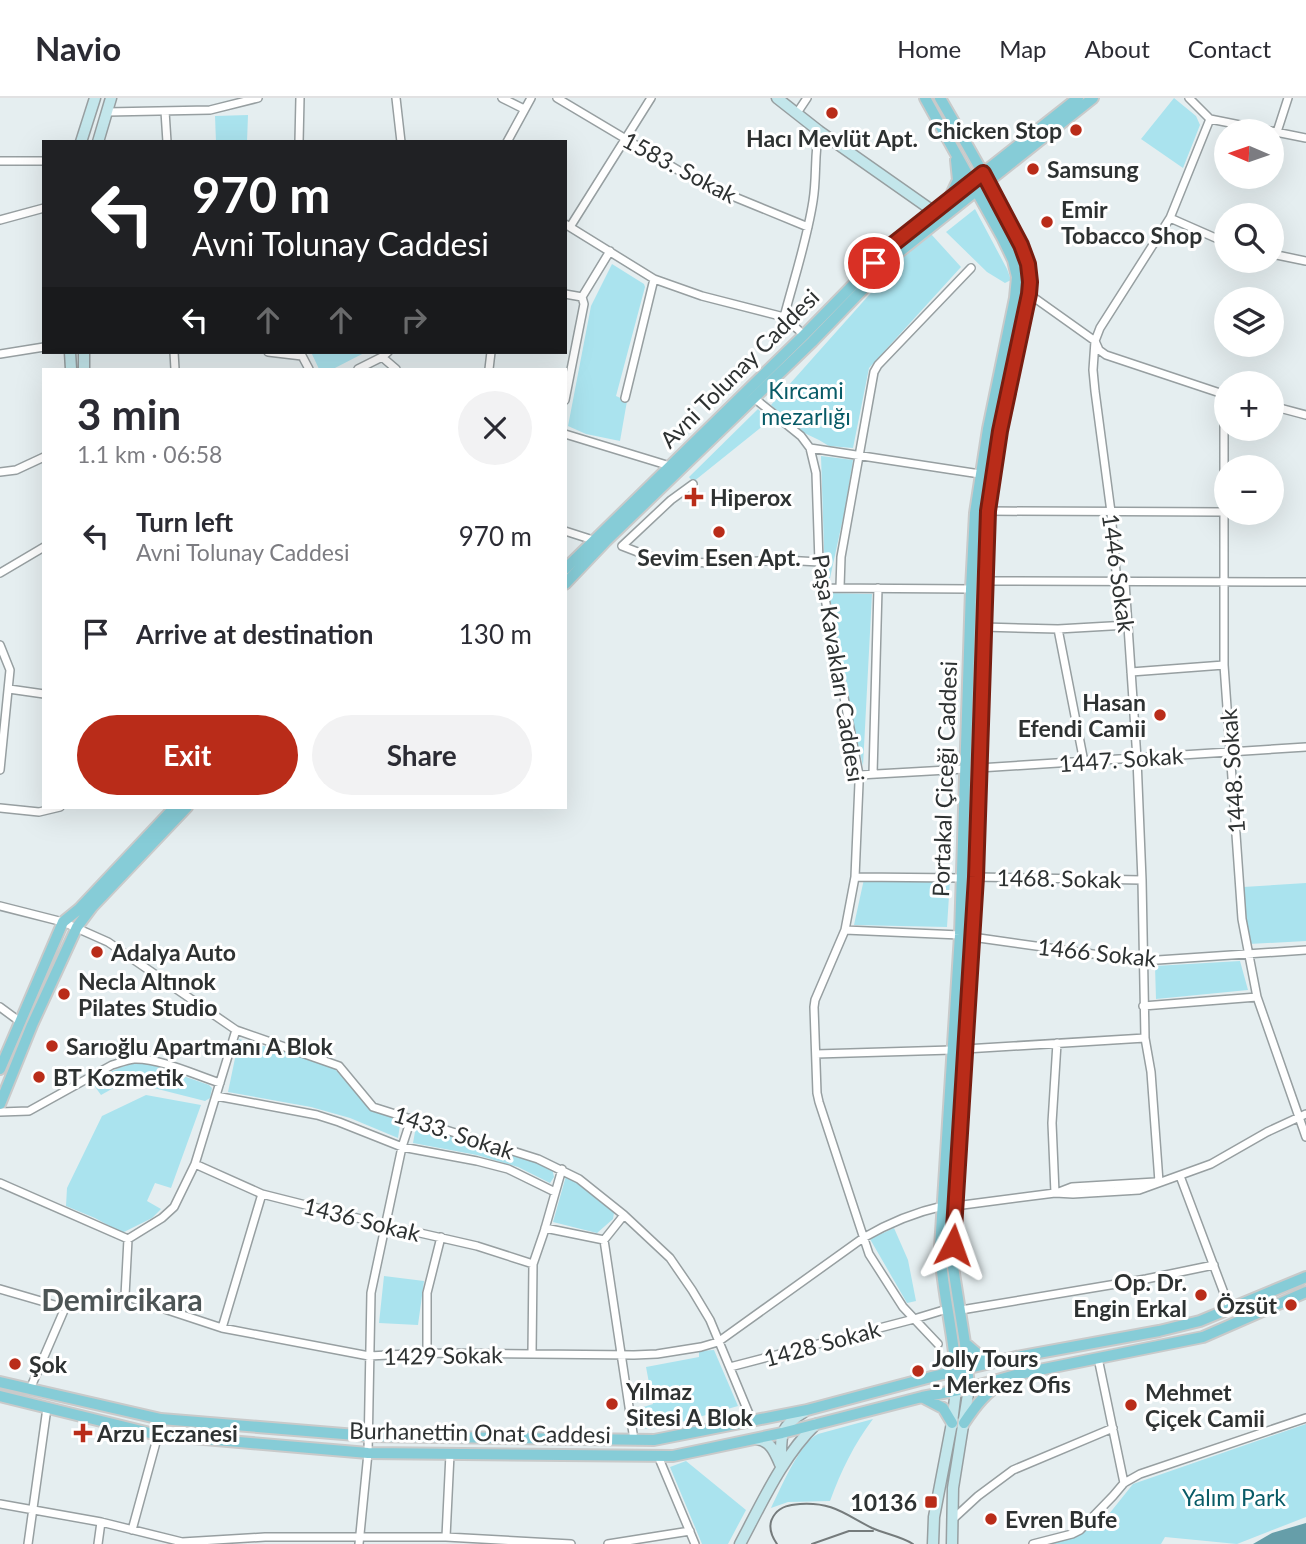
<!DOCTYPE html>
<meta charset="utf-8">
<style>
:root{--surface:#fff;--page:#f2f2f3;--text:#2b2b33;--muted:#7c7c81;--line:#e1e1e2;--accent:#b92c19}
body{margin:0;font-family:Lato,sans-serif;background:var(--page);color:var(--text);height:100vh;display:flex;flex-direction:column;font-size:26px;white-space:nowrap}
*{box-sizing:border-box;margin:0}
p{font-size:23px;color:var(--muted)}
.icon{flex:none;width:38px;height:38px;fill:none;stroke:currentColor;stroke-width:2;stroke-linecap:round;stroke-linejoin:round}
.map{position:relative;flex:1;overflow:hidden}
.drawer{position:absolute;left:42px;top:270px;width:525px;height:441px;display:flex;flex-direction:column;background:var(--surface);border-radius:0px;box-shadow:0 7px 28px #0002}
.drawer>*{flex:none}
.banner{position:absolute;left:42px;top:42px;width:525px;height:214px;border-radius:0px;box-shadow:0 7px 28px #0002;background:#202124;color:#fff;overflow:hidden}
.needle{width:46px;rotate:272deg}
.tools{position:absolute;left:1214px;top:21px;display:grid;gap:14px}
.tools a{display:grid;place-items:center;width:70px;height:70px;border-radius:50%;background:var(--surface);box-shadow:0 7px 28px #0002;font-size:35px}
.pin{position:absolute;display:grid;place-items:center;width:60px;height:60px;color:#fff;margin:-30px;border:4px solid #fff;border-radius:50%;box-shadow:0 2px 7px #0007}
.me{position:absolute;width:77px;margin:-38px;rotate:4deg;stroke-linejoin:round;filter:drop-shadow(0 0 5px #0008)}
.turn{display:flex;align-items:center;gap:24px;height:147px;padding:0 35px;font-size:32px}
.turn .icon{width:91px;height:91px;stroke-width:2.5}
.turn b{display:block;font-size:49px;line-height:60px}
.lanes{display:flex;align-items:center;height:66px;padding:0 35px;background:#0003;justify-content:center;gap:35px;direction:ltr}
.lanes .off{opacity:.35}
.round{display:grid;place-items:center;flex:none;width:74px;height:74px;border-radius:37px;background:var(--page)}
.headline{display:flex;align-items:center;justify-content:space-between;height:119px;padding:0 35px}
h1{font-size:42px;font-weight:700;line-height:52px}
.primary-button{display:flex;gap:14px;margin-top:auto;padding:14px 35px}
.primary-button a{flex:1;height:80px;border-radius:42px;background:var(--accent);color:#fff;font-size:28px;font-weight:700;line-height:80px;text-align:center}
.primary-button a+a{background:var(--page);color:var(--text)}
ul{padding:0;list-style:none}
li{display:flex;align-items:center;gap:21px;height:98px;padding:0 35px}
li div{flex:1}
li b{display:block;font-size:26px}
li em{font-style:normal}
header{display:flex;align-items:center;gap:42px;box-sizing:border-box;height:98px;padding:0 35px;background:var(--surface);border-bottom:2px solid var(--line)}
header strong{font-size:33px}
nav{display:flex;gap:38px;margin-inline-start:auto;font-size:24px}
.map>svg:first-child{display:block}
.green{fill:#aae3ee}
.water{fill:#669ea9}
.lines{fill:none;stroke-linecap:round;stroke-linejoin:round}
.street-casing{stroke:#979fa1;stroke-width:10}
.secondary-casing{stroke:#979fa1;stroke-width:13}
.primary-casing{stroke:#c9caca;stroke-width:14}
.street{stroke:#fff;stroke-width:7}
.secondary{stroke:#c3e6eb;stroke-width:10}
.primary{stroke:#86ccd7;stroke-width:10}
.tram{stroke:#757b7c;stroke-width:2}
.route-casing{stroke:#781d10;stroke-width:18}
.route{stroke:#b92c19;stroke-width:12}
.poi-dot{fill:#b92c19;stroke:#fff;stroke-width:2.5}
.labels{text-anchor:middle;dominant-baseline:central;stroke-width:6;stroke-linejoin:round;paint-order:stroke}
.poi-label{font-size:23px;font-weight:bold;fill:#2e3232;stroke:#fff;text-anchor:start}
.street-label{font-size:23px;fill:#2e3232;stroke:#fff}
.park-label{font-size:23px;fill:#085b67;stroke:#fff}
.district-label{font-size:30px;font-weight:bold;fill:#4d5556;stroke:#fff}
</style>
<header>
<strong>Navio</strong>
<nav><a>Home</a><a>Map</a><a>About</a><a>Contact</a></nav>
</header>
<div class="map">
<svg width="1306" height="1446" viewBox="0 0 1306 1446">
<rect width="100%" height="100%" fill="#e5eef0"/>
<path class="green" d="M 1174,0 L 1196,18 L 1200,27 L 1183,70 L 1141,41 Z
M 248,17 L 247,44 L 216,44 L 215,18 Z
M 975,111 L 1007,171 L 1011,182 L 1005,185 L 987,174 L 946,134 Z
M 931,136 L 961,169 L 869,270 L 853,350 L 829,348 L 819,342 L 798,332 L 771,307 L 902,160 Z
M 612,166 L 644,186 L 645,189 L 616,298 L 627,303 L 620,343 L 586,336 L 568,328 L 591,208 Z
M 311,254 L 366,254 L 333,271 L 319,271 Z
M 758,311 L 769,323 L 693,384 L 689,379 Z
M 821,358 L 853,362 L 845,411 L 830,480 L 825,480 Z
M 828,495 L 872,496 L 863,668 L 833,531 Z
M 864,781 L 950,782 L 947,829 L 854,827 Z
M 1306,785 L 1306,843 L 1249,846 L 1243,789 Z
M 1240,863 L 1248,892 L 1156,901 L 1155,868 Z
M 239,941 L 327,966 L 335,971 L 367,1008 L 401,1020 L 398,1040 L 350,1020 L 311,1009 L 228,994 Z
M 137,965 L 149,966 L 209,987 L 212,990 L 210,1000 L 205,1003 L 126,983 L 101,997 L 93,986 C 106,975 120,968 137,965 Z
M 146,997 L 201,1007 L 171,1090 L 155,1085 L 147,1103 L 161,1111 L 152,1120 L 122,1135 L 95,1120 L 66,1108 L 67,1090 L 102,1018 Z
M 416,1028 L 543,1064 L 552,1070 L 554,1079 L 550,1085 L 518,1069 L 477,1057 L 413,1045 Z
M 566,1078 L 574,1080 L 614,1115 L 613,1121 L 597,1135 L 553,1124 Z
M 894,1130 L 908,1162 L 916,1203 L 907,1205 L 870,1141 Z
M 384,1178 L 424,1183 L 418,1227 L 379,1225 Z
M 714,1252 L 738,1308 L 660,1330 L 639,1331 L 637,1311 L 653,1306 L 646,1269 L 699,1259 L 699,1253 Z
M 873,1321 C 854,1346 841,1373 830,1403 L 788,1404 L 771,1410 C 780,1392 800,1344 818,1336 Z
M 1306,1326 L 1306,1419 L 1237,1446 L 1165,1439 L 1161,1446 L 1052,1446 L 1071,1440 L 1105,1421 L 1133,1386 Z
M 686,1363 L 746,1412 L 728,1446 L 702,1446 L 670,1369 Z"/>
<path class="water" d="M 1306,1425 L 1306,1446 L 1253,1446 L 1272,1435 Z"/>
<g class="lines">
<defs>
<path id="street" d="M 396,0 L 401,44
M 502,0 L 524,11
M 557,0 L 698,84 L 808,129
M 1189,0 L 1210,21 L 1306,40
M 165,13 L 167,44
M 107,14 L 210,12 L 258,0
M 797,15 L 807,0
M 1277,34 L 1288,0
M 299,44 L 300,0
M 507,44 L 531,0
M 0,63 L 44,63
M 1170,120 L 1227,145
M 0,122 L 44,110
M 565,126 L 654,181 L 702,198 L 784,219 L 804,237
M 570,129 L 651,0
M 1272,156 L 1306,163
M 565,196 L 582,199
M 1029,196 L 1095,243 L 1099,252 L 1106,257 L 1226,297
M 784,219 C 794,181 807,142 813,103 C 817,79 814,56 819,33
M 174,254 L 175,271
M 268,254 L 302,258
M 300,254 L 309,271
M 0,256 L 44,249
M 382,259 L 396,271
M 358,271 L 382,259 L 388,254
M 489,271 L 491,254
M 1224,296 L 1224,567 L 1242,821 L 1257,899 L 1306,1039
M 625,300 L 654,181
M 754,300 L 801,338 L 810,350 L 816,375 L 819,464 L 823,490 L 859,677 L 859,685 L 855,779 L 845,832 L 815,902 L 814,909 L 817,995 L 819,1004 L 869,1156 L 903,1209 L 938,1246
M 565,302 L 584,206 L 582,199 L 610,153
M 1272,308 L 1306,317
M 565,336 L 670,368
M 810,350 L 980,376
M 0,374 L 16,372 L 44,359
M 693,386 L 671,402 L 622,448 L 648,458 L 681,464 L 715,465 L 783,462 L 819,464
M 987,413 L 1224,414
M 565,433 L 593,442
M 0,475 L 44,449
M 984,483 L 1306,484
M 840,489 L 841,459 L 874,274 L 878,267 L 971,170
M 823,490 L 971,491
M 983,529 L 1058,531 L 1128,527
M 1058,531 L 1084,664
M 0,547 L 10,572 L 0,672
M 1131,574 L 1224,567
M 9,591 L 44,596
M 979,670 L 1306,649
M 873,676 L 878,490
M 859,677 L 965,671
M 0,710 L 39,714 L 60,709
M 855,779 L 962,780
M 976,779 L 1142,782
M 0,808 L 63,824 L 108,844 L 236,932 L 339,968 L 373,1009 L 538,1061 L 579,1081 L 624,1117 L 670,1160 L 692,1192 L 710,1222 L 752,1323
M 845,832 L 960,837
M 972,839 L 1143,863 L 1306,852
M 1143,908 L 1257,899
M 0,909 L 19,923
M 965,951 L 1145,940
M 816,956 L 952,952
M 216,998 L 317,1017 L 339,1024 L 402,1049 L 477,1063 L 508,1071 L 555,1094
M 0,1014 L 29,1013 L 112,967 C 119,965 126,962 134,961 C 160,960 195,977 220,985
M 195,1066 L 262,1096 L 385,1127 L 477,1148 L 533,1166
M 1180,1078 L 1230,1211
M 1159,1084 L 1151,974 L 1145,940 L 1142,782 L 1137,661 L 1125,484 L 1116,474 L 1111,414 L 1095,293 L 1093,272 L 1095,243 L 1100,230 L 1170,120 L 1210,21
M 0,1085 L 128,1141
M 1059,1094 L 1072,1089 L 1155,1084
M 1055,1095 L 1052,1025 L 1057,945
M 955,1108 L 1055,1095 L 1073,1096 L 1139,1092 L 1211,1066 L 1267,1034 L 1306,1016
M 624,1117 L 604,1142 L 634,1342
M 545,1130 L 604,1142
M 0,1191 L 65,1210 L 125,1198 L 222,1230 L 369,1258 L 427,1255 L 634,1257 L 657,1256 L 701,1249 L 718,1244 L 863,1140 C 887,1126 916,1114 943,1108
M 125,1198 L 128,1141 L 162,1120 L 174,1109 L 195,1066 L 236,932
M 961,1212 L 1146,1181 L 1214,1167
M 222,1230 L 262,1096
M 427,1255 L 427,1195 L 441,1139
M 532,1256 L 533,1166 L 544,1134 L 562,1071
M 1098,1260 L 1124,1385
M 730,1269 L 914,1221 L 947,1211
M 30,1291 L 65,1210
M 658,1358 L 695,1446
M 0,1406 L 101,1424 L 182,1444 L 265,1439 L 446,1439 L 571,1446
M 952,1422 L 978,1398 L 1013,1372 L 1113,1330
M 132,1432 L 158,1337
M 446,1439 L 450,1356
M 28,1446 L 47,1310
M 98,1446 L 101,1424
M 359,1446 L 368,1355 L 371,1195 L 402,1049 L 411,1021
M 608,1446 L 690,1433
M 1033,1446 L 1072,1436 L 1080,1432 L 1113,1398 L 1124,1385 L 1140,1376 L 1306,1320"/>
<path id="secondary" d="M 777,0 L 819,33 L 933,113
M 81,44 L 95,0
M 98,44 L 111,0
M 70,254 L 71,271
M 84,254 L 84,271
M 756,1341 C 770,1342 775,1354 780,1366
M 781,1369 C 782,1340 776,1331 804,1314
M 740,1446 C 762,1405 782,1359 816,1326
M 933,1446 L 934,1419 L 952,1325 L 956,1292
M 952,1446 L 953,1390 L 969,1290"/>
<path id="primary" d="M 925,0 L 1002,139 L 1013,162 L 1017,179 L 1015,200 L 988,331 L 975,415 L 971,491 L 960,837 L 940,1150 C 942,1198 957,1244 956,1292
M 940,0 C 961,36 982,72 1001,109 C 1013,133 1029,156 1030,184 L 1000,333 L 987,413 L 976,779 L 953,1147 L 953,1169 L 965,1245 L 969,1290
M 951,97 L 958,82 L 956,62
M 565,471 L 804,237 L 892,147 L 1078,0
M 565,486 L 606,443 L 812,244 L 898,155 L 1093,0
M 0,971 L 63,824 L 79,811 L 175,709
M 0,1006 L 32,927 L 77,829 L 92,809 L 187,709
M 965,1245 L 988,1265
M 0,1284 L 161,1321 L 368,1338 L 654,1342 L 807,1312 L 935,1278 L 1016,1259 L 1159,1233 L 1200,1223 L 1306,1179
M 0,1298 L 158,1337 L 368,1355 L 673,1358 L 782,1335 L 922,1299 L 969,1290 L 1019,1276 L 1203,1239 L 1306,1194
M 922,1299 L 943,1310 L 952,1325
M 964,1325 C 976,1307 986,1294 1005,1283"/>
</defs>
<use href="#street" class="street-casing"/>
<use href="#secondary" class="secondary-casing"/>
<use href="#primary" class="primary-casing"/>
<use href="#street" class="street"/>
<use href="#secondary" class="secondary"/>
<use href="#primary" class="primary"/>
<path class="tram" d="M 777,1446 C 770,1436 767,1426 775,1416 C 781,1408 790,1407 800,1406 C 833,1404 844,1416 872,1430 C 885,1436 900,1438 913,1446
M 812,1446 L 849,1433 L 873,1433"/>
</g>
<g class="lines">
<defs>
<path id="route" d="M 874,165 L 892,147 L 983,75 L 1021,147 L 1028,166 L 1030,184 L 1029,196 L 1000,333 L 988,413 L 976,779 L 953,1147"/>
</defs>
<use href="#route" class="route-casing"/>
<use href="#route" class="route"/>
</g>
<g class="poi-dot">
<circle cx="832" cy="15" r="7"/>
<circle cx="1076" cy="32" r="7"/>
<circle cx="1033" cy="71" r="7"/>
<circle cx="1047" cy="124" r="7"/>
<path d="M690.5 388.5h7v7h7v7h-7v7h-7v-7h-7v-7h7z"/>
<circle cx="719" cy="434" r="7"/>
<circle cx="1160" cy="617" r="7"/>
<circle cx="97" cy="854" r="7"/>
<circle cx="64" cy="896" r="7"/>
<circle cx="52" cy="948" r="7"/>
<circle cx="39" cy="979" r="7"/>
<circle cx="1201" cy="1197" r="7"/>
<circle cx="1291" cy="1207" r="7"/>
<circle cx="15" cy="1266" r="7"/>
<circle cx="918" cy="1273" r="7"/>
<circle cx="612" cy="1306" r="7"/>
<circle cx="1131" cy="1307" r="7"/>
<path d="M79.5 1324.5h7v7h7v7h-7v7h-7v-7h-7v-7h7z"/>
<rect x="924" y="1397" width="14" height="14" rx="3.5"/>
<circle cx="991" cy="1421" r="7"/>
</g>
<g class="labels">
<g class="poi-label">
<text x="1062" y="32" text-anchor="end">Chicken Stop</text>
<text x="832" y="40" text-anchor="middle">Hacı Mevlüt Apt.</text>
<text x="1047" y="71">Samsung</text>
<text x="1061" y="111">Emir<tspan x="1061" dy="26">Tobacco Shop</tspan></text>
<text x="710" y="399">Hiperox</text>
<text x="719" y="459" text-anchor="middle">Sevim Esen Apt.</text>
<text x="1146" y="604" text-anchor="end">Hasan<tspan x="1146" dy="26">Efendi Camii</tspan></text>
<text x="111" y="854">Adalya Auto</text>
<text x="78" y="883">Necla Altınok<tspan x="78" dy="26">Pilates Studio</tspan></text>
<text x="66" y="948">Sarıoğlu Apartmanı A Blok</text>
<text x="53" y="979">BT Kozmetik</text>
<text x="1187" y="1184" text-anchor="end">Op. Dr.<tspan x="1187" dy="26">Engin Erkal</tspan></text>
<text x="1277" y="1207" text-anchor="end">Özsüt</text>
<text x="932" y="1260">Jolly Tours<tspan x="932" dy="26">- Merkez Ofis</tspan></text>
<text x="29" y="1266">Şok</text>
<text x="626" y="1293">Yılmaz<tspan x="626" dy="26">Sitesi A Blok</tspan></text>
<text x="1145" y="1294">Mehmet<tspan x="1145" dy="26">Çiçek Camii</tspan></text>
<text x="97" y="1335">Arzu Eczanesi</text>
<text x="917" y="1404" text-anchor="end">10136</text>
<text x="1005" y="1421">Evren Bufe</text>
</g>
<g class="street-label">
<text transform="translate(680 69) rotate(28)">1583. Sokak</text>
<text transform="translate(739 270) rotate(-45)">Avni Tolunay Caddesi</text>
<text transform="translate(1119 475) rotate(82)">1446 Sokak</text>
<text transform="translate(839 570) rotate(81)">Paşa Kavakları Caddesi</text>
<text transform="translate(1121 661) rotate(-4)">1447. Sokak</text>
<text transform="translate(1232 673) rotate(-94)">1448. Sokak</text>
<text transform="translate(944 681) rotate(-88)">Portakal Çiceği Caddesi</text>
<text transform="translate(1059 780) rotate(1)">1468. Sokak</text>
<text transform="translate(1097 854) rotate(6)">1466 Sokak</text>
<text transform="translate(454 1034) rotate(18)">1433. Sokak</text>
<text transform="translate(362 1121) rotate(14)">1436 Sokak</text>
<text transform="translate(822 1245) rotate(-15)">1428 Sokak</text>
<text transform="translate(443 1257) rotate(-1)">1429 Sokak</text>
<text transform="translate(480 1334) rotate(1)">Burhanettin Onat Caddesi</text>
</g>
<g class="park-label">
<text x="806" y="292">Kırcami<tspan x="806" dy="26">mezarlığı</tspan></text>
<text x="1234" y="1399">Yalım Park</text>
</g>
<g class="district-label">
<text x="122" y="1201">Demircikara</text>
</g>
</g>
</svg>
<div class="tools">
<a><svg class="needle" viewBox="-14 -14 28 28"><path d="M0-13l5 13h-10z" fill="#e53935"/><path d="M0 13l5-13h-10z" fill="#7c7c81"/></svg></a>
<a><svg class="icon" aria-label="search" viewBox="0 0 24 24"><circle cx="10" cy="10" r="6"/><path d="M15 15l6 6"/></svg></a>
<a><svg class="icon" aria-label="layers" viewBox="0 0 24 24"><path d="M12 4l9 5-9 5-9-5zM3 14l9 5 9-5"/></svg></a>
<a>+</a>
<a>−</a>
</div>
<div class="pin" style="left:874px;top:165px;background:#d93025"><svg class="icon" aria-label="arrive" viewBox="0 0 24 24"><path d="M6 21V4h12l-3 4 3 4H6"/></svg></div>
<svg class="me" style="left:953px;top:1147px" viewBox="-20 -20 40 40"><path d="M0-17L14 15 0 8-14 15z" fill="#b92c19" stroke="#fff" stroke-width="4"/></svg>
<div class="banner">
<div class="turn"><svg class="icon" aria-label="left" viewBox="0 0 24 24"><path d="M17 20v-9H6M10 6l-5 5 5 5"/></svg><div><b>970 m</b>Avni Tolunay Caddesi</div></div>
<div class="lanes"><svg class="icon" aria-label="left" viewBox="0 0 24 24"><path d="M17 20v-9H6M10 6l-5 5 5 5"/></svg><svg class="icon off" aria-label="ahead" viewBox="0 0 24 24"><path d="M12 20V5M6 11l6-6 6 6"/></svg><svg class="icon off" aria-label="ahead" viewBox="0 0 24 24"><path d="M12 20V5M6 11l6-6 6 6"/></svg><svg class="icon off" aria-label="right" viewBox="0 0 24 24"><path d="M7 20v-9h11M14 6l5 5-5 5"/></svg></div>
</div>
<section class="drawer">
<div class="headline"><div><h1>3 min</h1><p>1.1 km · 06:58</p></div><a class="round"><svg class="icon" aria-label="close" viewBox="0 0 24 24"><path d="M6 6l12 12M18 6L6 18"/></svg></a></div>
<ul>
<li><svg class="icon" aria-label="left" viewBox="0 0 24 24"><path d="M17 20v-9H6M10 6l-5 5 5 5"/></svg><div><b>Turn left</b><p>Avni Tolunay Caddesi</p></div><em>970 m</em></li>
<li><svg class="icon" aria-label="arrive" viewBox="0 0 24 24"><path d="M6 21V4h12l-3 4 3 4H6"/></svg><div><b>Arrive at destination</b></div><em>130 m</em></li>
</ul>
<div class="primary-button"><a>Exit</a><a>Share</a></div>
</section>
</div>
